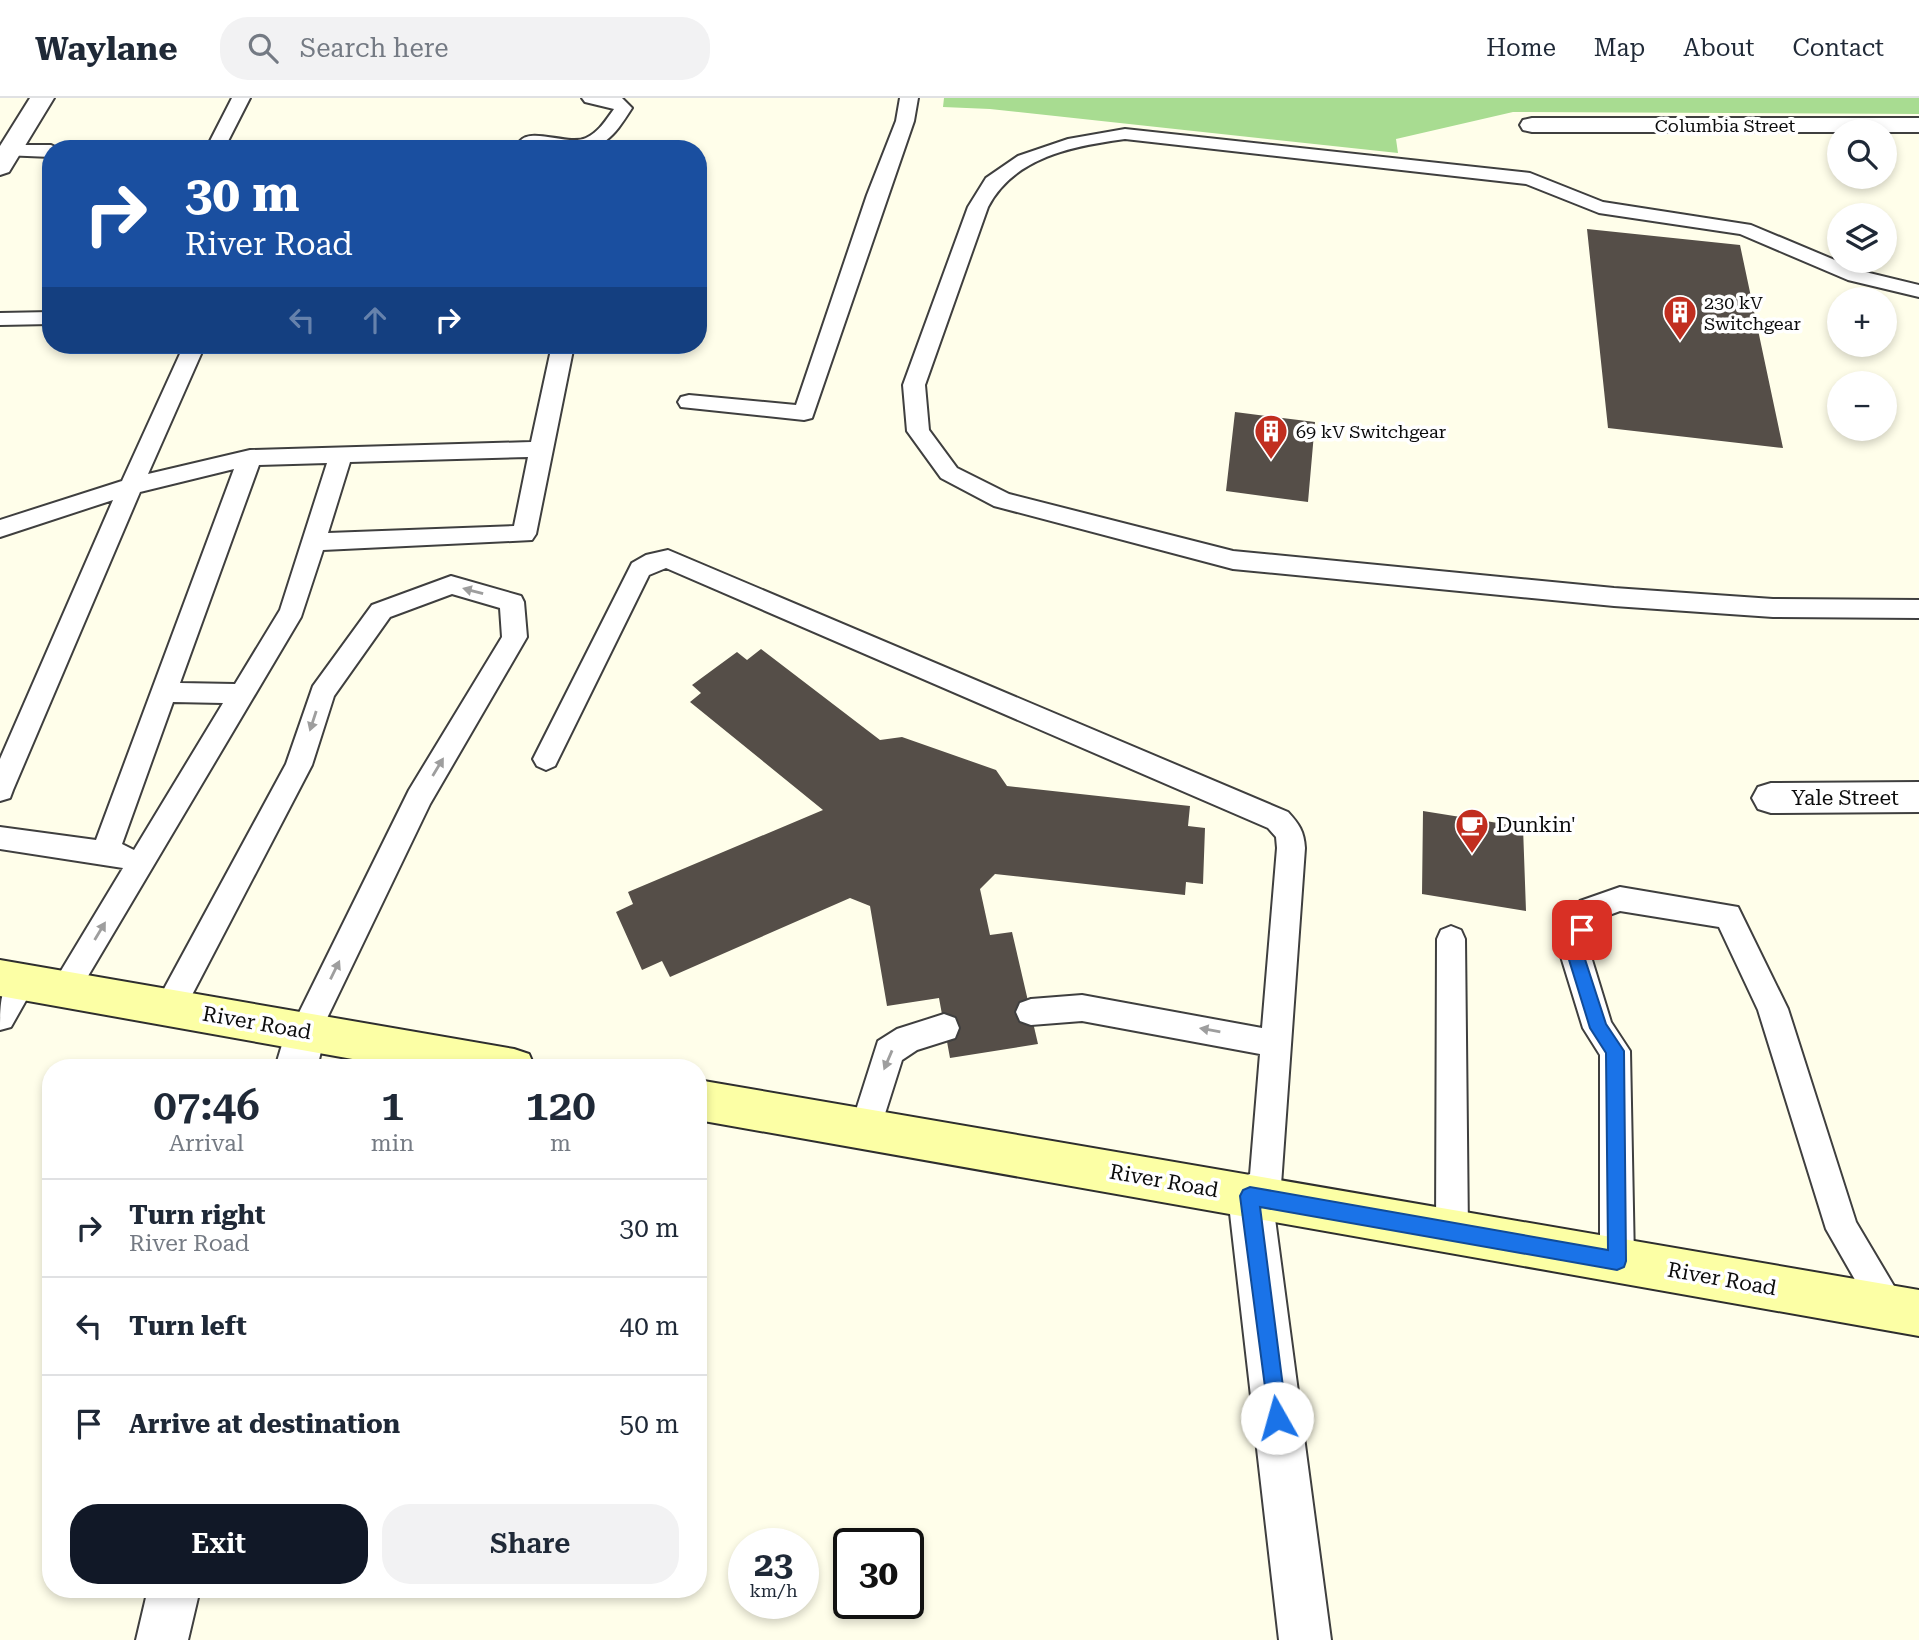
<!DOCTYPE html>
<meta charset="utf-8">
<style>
:root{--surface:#fff;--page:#f2f2f3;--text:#1f2937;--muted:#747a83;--line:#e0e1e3;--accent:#111827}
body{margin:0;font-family:"Roboto Serif",serif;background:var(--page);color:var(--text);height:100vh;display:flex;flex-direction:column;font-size:26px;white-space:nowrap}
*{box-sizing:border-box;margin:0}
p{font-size:23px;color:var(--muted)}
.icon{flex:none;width:38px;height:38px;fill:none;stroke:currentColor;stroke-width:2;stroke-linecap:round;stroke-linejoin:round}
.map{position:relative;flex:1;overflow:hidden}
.panel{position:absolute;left:42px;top:961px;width:665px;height:539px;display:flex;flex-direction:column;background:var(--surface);border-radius:28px;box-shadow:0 4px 10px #0003}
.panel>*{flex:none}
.banner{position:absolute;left:42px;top:42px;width:665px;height:214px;border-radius:28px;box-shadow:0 4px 10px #0003;background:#1a4fa0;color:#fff;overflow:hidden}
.tools{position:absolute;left:1827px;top:21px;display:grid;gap:14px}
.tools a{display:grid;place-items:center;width:70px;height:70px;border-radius:50%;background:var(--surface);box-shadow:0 4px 10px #0003;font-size:35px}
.speed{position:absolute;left:728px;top:1430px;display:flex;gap:14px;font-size:35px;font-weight:700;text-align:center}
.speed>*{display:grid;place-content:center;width:91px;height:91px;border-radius:50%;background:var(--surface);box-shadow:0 4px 10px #0003;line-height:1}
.speed small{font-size:18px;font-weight:400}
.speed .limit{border:4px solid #111;border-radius:10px;background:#fff;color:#111}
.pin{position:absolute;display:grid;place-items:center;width:60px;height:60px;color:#fff;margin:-30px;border-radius:14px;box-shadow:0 4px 10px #0006}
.me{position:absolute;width:77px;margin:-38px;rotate:353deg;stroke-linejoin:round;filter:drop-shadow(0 0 5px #0008)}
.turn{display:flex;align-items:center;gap:24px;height:147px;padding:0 28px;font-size:32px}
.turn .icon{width:91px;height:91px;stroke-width:2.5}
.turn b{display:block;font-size:49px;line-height:60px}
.lanes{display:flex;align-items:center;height:66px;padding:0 28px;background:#0003;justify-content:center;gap:35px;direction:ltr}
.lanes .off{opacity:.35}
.eta{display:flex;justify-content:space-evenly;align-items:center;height:119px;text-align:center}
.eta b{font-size:42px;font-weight:600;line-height:49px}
.cta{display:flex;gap:14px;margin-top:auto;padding:14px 28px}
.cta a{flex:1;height:80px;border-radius:28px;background:var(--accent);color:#fff;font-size:28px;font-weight:600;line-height:80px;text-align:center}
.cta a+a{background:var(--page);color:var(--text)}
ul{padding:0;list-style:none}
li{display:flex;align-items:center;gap:21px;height:98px;padding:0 28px;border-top:2px solid var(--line)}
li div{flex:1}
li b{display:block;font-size:26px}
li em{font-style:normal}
header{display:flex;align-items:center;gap:42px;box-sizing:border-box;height:98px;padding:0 35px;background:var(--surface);border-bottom:2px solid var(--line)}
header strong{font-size:33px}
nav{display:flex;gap:38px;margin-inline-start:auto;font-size:24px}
.search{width:490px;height:63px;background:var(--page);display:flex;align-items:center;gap:18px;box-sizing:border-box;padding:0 24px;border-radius:28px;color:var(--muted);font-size:26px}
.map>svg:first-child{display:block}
.forest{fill:#a8dc91}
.building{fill:#554e48}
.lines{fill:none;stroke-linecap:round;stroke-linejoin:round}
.lane-casing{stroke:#3f3f3f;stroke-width:4}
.street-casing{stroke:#3f3f3f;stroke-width:4}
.secondary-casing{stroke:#2e2e2e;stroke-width:4}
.lane{fill:#fff;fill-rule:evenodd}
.street{fill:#fff;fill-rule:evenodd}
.secondary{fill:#fcffa5;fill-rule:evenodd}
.oneway{fill:#9e9e9e}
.route{fill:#1a73e8;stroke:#114b97;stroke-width:2}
.labels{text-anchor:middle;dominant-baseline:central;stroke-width:7;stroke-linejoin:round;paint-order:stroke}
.far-street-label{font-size:18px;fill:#0c0c0c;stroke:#fff}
.far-poi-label{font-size:18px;fill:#0c0c0c;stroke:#fff;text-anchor:start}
.street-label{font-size:21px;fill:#0c0c0c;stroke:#fff}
.poi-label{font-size:21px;fill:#0c0c0c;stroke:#fff;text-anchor:start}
</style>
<header>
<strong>Waylane</strong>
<div class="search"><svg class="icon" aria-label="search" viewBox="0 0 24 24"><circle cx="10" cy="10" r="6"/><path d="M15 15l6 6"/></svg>Search here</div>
<nav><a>Home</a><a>Map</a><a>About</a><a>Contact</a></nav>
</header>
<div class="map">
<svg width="1919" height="1542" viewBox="0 0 1919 1542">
<rect width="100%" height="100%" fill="#fffeea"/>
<path class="forest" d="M 944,0 L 1919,0 L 1919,16 L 1513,14 L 1396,41 L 1398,55 L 990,11 L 943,9 Z"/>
<path class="building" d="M 1587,131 L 1740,147 L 1783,350 L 1608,330 Z
M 1235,314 L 1315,324 L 1308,404 L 1226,393 Z
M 761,551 L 880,642 L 902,639 L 996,672 L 1007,688 L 1190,708 L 1188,728 L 1205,730 L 1203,786 L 1186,784 L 1185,797 L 995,776 L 980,791 L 990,837 L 1012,834 L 1038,946 L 950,960 L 939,900 L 887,908 L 870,808 L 850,800 L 670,879 L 662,863 L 642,872 L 616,814 L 633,806 L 628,794 L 823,712 L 690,604 L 701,595 L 692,587 L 737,554 L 747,562 Z
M 1423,713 L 1523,729 L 1526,813 L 1422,796 Z"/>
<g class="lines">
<defs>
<path id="lane" d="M 232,0 L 250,0 L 224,51 L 182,51 L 191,45 L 209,45 Z
M 582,0 L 622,0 L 632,10 C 612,41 605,51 567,51 C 552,51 537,51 523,47 L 520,43 C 532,29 568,48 586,40 C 599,34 606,22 614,11 L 585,4 Z
M 900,0 L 918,0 L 914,23 L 812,320 L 804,322 L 681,309 L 678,304 L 681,299 L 689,297 L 796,307 L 867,97 L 896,23 Z
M 1125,31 L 1530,75 L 1603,104 L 1751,127 L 1861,173 L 1919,187 L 1919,199 L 1848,182 L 1740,136 L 1599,115 L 1526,86 L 1125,41 C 1073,48 1014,59 988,109 L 925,287 L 929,332 L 957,370 L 1009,396 L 1233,453 L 1614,490 L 1773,501 L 1919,502 L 1919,520 L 1773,519 L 1614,508 L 1233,471 L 994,408 L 941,380 L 907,333 L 903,287 L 968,109 L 986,80 L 1018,58 L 1068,41 Z
M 10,47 L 51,47 L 59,51 L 51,51 L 51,59 L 3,57 L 1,53 Z
M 51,214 L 51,226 L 0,227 L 0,215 Z
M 184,247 L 205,247 L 148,376 L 250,352 L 531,344 L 552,247 L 574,247 L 536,436 L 532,442 L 323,452 L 301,519 L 75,900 L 65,904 L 55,900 L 50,891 L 123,770 L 0,751 L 0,729 L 96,742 L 234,371 L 140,394 L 13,692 L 10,700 L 0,703 L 0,661 L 113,402 L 0,439 L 0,422 L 122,383 ZM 528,359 L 514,428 L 328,435 L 350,364 ZM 327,365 L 280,512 L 235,586 L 180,585 L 259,367 ZM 173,604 L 223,605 L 134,752 L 122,746 Z
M 668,452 L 1288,714 C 1299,726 1304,733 1305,750 L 1280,1101 L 1275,1112 L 1264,1117 L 1253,1112 L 1248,1101 L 1260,956 L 1082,923 L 1031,927 L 1020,923 L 1016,914 L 1020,905 L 1031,901 L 1082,897 L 1262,930 L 1277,750 L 1276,739 L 1268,730 L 666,470 L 649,477 L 555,668 L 546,672 L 537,668 L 533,661 L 632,465 L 646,457 Z
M 451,478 L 521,498 L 524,504 L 527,539 L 430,706 L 316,943 L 305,947 L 294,943 L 290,933 L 409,692 L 502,539 L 500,510 L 452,496 L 390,519 L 334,598 L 312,667 L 181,918 L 170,922 L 159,918 L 155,909 L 159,900 L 286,666 L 313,588 L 372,507 Z
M 1620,789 L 1738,809 L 1788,911 L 1856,1124 L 1907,1210 L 1902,1222 L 1890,1227 L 1878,1222 L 1826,1131 L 1758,912 L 1719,829 L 1620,813 L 1601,820 L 1589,852 L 1611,924 L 1630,953 L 1634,1163 L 1629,1175 L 1617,1179 L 1605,1175 L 1600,1163 L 1600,957 L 1583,930 L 1559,852 L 1580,803 Z
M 1451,828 L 1461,832 L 1465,841 L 1468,1134 L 1464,1145 L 1452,1150 L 1440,1145 L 1436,1134 L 1437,841 L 1441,832 Z
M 22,870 L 32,874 L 37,883 L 11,929 L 0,932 C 0,909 0,880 22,870 Z
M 944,916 L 955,920 L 959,930 L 955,940 L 917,952 L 902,962 L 877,1041 L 866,1046 L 855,1041 L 850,1031 L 878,943 L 897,931 Z"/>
<path id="street" d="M 30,0 L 54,0 L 9,74 L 0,77 L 0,48 Z
M 1532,20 L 1919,20 L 1919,34 L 1532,34 L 1523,32 L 1520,27 L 1523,22 Z
M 1919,684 L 1919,714 L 1771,715 L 1758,711 L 1752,700 L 1758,689 L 1771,685 Z
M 305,914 L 320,920 L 326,933 L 317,970 L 275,970 L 290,920 Z
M 1250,1076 L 1266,1083 L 1272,1098 L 1331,1542 L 1279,1542 L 1228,1098 L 1234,1083 Z
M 148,1491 L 200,1491 L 188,1542 L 136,1542 Z"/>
<path id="secondary" d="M 0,862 L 514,951 L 529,956 L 535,970 L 403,970 L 0,898 Z
M 698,982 L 1919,1192 L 1919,1238 L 698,1022 Z"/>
</defs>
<use href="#lane" class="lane-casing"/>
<use href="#street" class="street-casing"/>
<use href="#secondary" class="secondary-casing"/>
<use href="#lane" class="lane"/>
<use href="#street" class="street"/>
<use href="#secondary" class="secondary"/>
</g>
<defs><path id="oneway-solid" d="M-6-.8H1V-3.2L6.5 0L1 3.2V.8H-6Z" transform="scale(1.75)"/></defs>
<g class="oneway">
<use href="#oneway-solid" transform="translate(473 493) rotate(-165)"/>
<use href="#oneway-solid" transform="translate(313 623) rotate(108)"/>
<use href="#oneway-solid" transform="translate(438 669) rotate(-59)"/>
<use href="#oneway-solid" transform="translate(100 833) rotate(-59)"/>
<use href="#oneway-solid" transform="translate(335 872) rotate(-64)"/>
<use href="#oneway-solid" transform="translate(1210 932) rotate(-170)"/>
<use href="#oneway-solid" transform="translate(888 962) rotate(113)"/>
</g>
<path class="route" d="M 1582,825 L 1587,827 L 1590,832 L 1582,852 L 1606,926 L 1624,953 L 1626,1163 L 1624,1169 L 1617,1172 L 1260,1109 L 1287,1320 L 1284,1327 L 1277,1330 L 1270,1327 L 1240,1098 L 1243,1092 L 1250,1089 L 1608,1152 L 1606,955 L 1590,930 L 1566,852 L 1576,827 Z"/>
<defs>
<symbol id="building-pin" viewBox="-11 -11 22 30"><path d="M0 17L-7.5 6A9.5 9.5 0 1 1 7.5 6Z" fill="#c12e1f" stroke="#fff"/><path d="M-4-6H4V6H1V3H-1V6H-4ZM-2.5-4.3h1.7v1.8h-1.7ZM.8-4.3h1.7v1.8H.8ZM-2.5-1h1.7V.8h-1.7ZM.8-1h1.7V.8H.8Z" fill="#fff"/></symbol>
<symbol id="cafe-pin" viewBox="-11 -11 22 30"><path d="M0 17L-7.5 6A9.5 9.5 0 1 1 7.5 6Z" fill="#c12e1f" stroke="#fff"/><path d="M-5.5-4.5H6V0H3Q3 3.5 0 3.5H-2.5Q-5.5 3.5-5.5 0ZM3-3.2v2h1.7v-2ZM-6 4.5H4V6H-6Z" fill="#fff"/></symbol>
</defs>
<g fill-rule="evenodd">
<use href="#building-pin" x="1661" y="195" width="38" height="52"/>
<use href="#building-pin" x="1252" y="314" width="38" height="52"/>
<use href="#cafe-pin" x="1453" y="708" width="38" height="52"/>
</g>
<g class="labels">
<g class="far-street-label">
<text x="1725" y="27">Columbia Street</text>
</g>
<g class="far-poi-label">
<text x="1704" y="204">230 kV<tspan x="1704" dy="21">Switchgear</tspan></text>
<text x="1296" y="333">69 kV Switchgear</text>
</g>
<g class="street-label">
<text x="1845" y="700">Yale Street</text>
<text transform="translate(257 925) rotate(10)">River Road</text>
<text transform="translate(1164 1083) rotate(10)">River Road</text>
<text transform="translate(1722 1181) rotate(10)">River Road</text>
</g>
<g class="poi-label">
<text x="1496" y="727">Dunkin'</text>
</g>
</g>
</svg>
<div class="tools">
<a><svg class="icon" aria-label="search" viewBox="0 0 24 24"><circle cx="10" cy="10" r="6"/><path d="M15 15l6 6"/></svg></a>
<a><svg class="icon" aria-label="layers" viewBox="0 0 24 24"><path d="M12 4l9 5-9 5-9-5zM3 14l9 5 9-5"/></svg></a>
<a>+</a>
<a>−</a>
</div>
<div class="speed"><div>23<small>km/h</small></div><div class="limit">30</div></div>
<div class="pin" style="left:1582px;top:832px;background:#d93025"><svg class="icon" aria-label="arrive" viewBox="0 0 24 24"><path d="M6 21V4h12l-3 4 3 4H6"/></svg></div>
<svg class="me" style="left:1277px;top:1320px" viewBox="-20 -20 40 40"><circle r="19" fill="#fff"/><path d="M0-13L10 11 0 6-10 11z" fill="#1a73e8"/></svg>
<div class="banner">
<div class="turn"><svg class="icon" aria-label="right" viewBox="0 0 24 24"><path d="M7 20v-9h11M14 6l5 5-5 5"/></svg><div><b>30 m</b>River Road</div></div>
<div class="lanes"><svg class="icon off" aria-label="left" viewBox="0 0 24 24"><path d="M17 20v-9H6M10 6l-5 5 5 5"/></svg><svg class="icon off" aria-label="ahead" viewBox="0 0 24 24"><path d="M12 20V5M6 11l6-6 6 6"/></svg><svg class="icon" aria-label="right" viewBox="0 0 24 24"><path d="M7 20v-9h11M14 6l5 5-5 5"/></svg></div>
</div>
<section class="panel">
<div class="eta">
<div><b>07:46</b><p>Arrival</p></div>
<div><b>1</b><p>min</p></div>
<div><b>120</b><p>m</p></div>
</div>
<ul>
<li><svg class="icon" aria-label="right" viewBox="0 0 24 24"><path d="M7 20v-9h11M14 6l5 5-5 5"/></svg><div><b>Turn right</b><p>River Road</p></div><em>30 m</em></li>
<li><svg class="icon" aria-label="left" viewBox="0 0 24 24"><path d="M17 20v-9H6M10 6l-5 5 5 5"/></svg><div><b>Turn left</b></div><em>40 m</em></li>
<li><svg class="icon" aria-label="arrive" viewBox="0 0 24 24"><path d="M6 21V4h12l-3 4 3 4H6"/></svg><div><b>Arrive at destination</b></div><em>50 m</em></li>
</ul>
<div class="cta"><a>Exit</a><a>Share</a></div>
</section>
</div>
